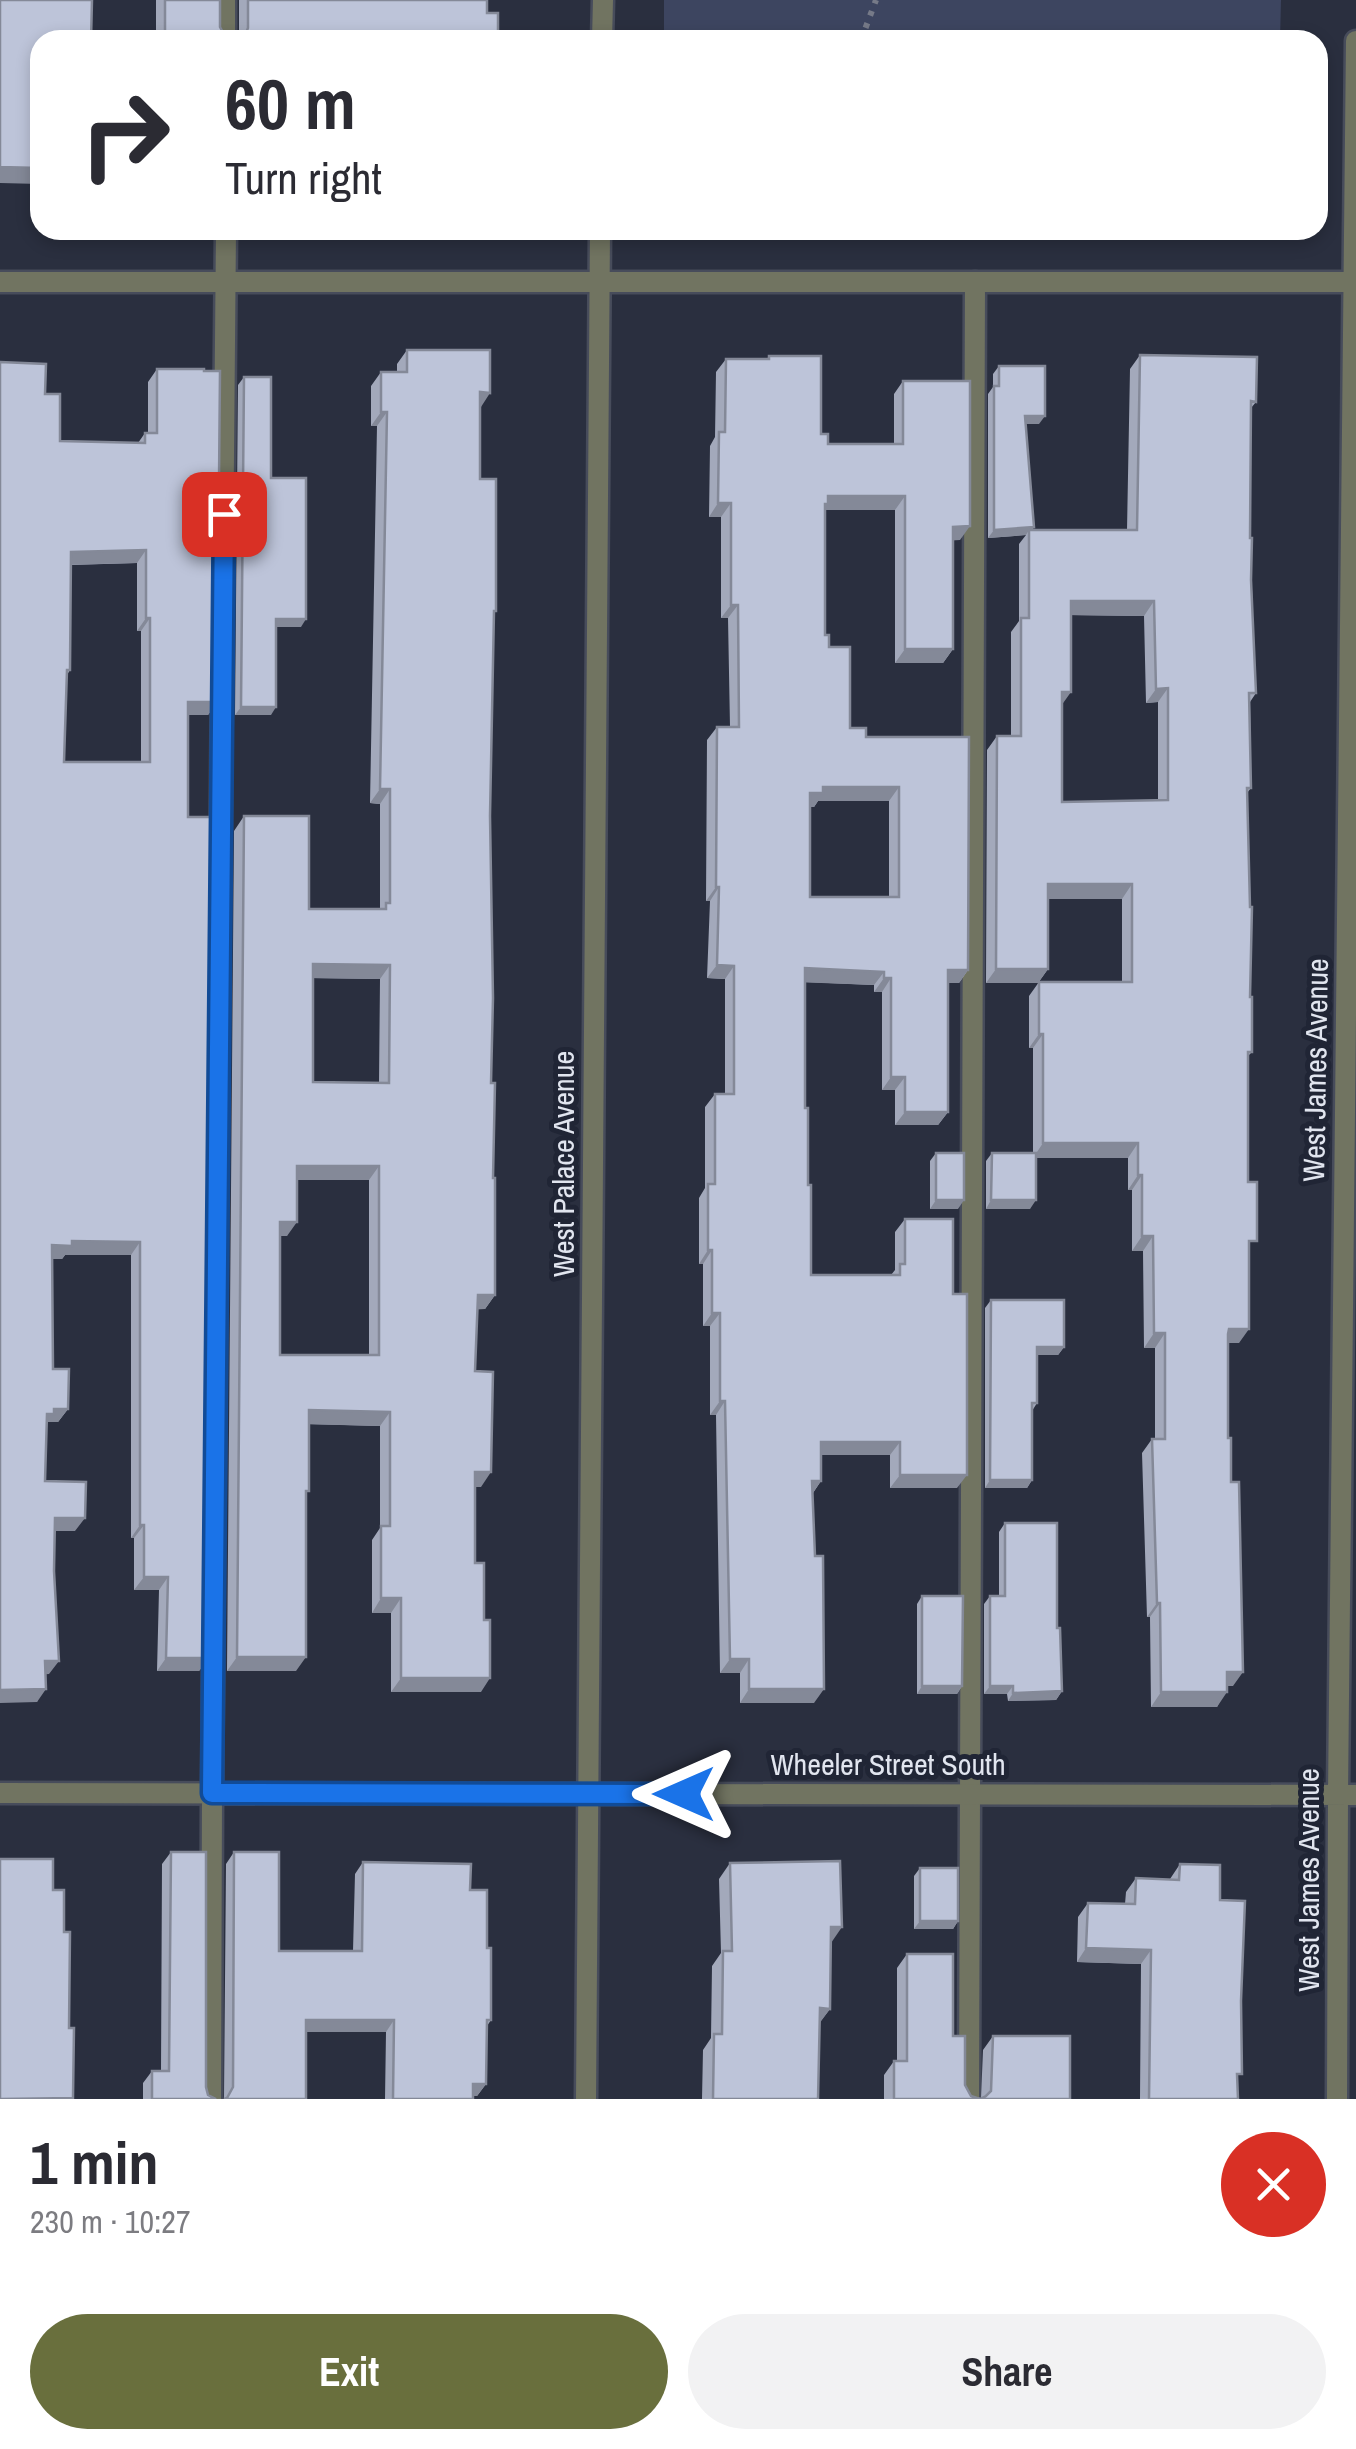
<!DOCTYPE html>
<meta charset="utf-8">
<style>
:root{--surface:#fff;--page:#f2f2f3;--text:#2b2b33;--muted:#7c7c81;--accent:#696f3d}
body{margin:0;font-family:"Archivo Narrow",sans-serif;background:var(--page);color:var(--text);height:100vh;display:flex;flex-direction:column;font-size:38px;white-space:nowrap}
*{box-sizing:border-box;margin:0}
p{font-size:32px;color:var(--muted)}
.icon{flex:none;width:55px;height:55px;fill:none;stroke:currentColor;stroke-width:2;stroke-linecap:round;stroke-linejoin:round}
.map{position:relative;height:2099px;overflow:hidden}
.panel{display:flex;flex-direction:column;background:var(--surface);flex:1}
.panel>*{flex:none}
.top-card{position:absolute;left:30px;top:30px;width:1298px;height:210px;border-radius:30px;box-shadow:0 5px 15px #0003;background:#fff;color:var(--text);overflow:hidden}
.pin{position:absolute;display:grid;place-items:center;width:85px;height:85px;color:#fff;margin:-42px;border-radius:20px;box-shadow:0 5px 15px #0006}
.me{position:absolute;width:110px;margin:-55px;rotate:270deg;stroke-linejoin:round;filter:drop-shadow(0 0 8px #0008)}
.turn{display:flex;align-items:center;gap:35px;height:210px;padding:0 30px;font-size:45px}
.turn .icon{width:130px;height:130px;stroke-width:2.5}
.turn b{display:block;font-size:70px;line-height:85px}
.round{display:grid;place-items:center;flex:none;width:105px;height:105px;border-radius:52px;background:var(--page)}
.head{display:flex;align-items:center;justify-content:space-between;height:170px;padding:0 30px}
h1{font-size:60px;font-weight:700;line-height:75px}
.button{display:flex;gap:20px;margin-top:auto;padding:20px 30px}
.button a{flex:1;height:115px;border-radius:60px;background:var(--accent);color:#fff;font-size:40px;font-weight:700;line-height:115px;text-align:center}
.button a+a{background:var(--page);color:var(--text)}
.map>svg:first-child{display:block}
.green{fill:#3d4560}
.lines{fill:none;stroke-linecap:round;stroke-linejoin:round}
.lane-casing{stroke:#474c5b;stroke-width:25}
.street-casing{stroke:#474c5b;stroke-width:25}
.path{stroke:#767a88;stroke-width:6;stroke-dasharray:5 8;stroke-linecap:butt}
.lane{stroke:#717461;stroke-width:20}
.street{stroke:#717461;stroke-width:20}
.wall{fill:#a3a9bb;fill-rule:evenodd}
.shaded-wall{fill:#848998}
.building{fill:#bdc4d9;stroke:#848998;stroke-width:2.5;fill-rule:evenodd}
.route-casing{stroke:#114b97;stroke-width:25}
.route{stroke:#1a73e8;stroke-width:18}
.labels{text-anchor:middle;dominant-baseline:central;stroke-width:10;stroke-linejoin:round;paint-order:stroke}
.street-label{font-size:30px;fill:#e1e5ef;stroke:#202535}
</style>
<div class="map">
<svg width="1356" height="2099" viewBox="0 0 1356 2099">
<rect width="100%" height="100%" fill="#2a2f3f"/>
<path class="green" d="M 664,0 L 1281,0 L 1280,40 L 664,40 Z"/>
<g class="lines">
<defs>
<path id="lane" d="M 225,0 L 225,40
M 211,2099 L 212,1793 L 226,230
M 969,2099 L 975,282"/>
<path id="street" d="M 602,40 L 603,0
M 0,282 L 1356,282
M 0,1793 L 1356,1795
M 586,2099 L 600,230
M 1337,2099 L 1338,1795 L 1356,41"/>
</defs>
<use href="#lane" class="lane-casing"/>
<use href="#street" class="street-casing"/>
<path class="path" d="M 861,40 L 876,0"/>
<use href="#lane" class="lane"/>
<use href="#street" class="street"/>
</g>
<path class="wall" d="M 156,0 L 220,0 L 220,27 L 226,38 L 231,40 L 156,40 Z
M 239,0 L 487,0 L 487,13 L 239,40 Z
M 407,350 L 480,407 L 480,479 L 493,615 L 490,816 L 491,1083 L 495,1295 L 485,1309 L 477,1309 L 475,1371 L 481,1487 L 475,1487 L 475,1563 L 481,1692 L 391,1692 L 391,1613 L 372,1613 L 372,1540 L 380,1528 L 380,1426 L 309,1424 L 296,1671 L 227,1671 L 234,831 L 244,816 L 309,909 L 380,909 L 380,804 L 370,803 L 377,426 L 371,426 L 371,386 L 381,372 L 397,372 L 397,364 ZM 313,978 L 380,979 L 379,1083 L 313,1082 ZM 297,1180 L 369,1180 L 369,1355 L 280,1355 L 280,1236 L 287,1236 Z
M 1140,355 L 1256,402 L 1251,408 L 1250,538 L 1256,693 L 1250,702 L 1251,788 L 1247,793 L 1252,1052 L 1248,1056 L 1249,1252 L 1239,1343 L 1228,1343 L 1228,1438 L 1233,1686 L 1227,1686 L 1217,1707 L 1151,1707 L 1150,1617 L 1147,1617 L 1142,1453 L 1152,1439 L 1155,1439 L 1155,1348 L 1144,1348 L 1143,1251 L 1132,1251 L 1132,1190 L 1128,1190 L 1128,1158 L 1036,1158 L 1030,1209 L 986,1209 L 986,1161 L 992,1153 L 1033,1153 L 1033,1048 L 1029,1048 L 1029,996 L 1039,982 L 1122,982 L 1122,899 L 1048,899 L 1048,969 L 1038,983 L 986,983 L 987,750 L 997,736 L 1011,736 L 1011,632 L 1019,621 L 1019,544 L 1026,535 L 988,538 L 988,394 L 993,387 L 993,374 L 999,366 L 1039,424 L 1025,424 L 1034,527 L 1032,530 L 1127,530 L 1130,369 ZM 1071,615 L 1144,616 L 1146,703 L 1158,702 L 1158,801 L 1062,802 L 1062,705 Z
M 769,356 L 828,444 L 894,444 L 894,394 L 903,381 L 960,540 L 953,540 L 953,649 L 943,663 L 895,663 L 895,510 L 825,510 L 825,635 L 850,728 L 866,737 L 969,737 L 968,970 L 959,983 L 948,983 L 948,1112 L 938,1125 L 895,1125 L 895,1090 L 882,1090 L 882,992 L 874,992 L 874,985 L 805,982 L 805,1108 L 811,1275 L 891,1275 L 895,1270 L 895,1232 L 905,1219 L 953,1294 L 957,1488 L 890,1488 L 890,1455 L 821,1455 L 821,1481 L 813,1493 L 814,1703 L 740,1703 L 740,1673 L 720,1673 L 716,1415 L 710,1415 L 710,1326 L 703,1326 L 703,1264 L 699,1264 L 699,1198 L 705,1188 L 705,1107 L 715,1094 L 725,1094 L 725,979 L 707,978 L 710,901 L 706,901 L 707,740 L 717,727 L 730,727 L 728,618 L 721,618 L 721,517 L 709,517 L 710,446 L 715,437 L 716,372 L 726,359 L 767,359 ZM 818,801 L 889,801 L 889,897 L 810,897 L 810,807 L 814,807 Z
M 157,369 L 217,702 L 208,715 L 188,715 L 188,817 L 209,1658 L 199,1671 L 157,1671 L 159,1590 L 134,1590 L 134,1538 L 131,1538 L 131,1255 L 65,1255 L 62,1259 L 52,1259 L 53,1369 L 68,1409 L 58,1422 L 48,1422 L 47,1424 L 45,1481 L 75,1531 L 55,1531 L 49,1674 L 46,1674 L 37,1702 L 45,394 L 60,441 L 138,443 L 145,433 L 148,433 L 148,382 ZM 137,563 L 137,631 L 141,631 L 141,762 L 64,762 L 67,675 L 70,670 L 71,565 Z
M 244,377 L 271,478 L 301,627 L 276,627 L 271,715 L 235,715 L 238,385 Z
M 936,1153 L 958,1209 L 930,1209 L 930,1161 Z
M 991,1300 L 1064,1347 L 1058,1355 L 1037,1355 L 1037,1403 L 1032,1411 L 1032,1480 L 1027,1488 L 985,1488 L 985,1308 Z
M 1005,1523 L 1057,1628 L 1062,1691 L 1056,1700 L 1008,1701 L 1007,1694 L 984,1694 L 984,1604 L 990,1596 L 999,1596 L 999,1532 Z
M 922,1596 L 962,1686 L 957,1694 L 917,1694 L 917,1604 Z
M 171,1852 L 206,2087 L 208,2095 L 216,2099 L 143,2099 L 143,2083 L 152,2071 L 161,2071 L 162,1864 Z
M 234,1852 L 279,1951 L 353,1951 L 355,1874 L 363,1862 L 470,1890 L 487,1948 L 491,2020 L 487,2026 L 486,2084 L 477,2096 L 473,2096 L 473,2099 L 385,2099 L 386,2032 L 306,2032 L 306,2099 L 224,2099 L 226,1864 Z
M 730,1863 L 831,1943 L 830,2009 L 819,2023 L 818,2099 L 702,2099 L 703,2050 L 711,2038 L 712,1966 L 721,1953 L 719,1879 Z
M 1180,1864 L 1220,1900 L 1237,2081 L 1238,2099 L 1140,2099 L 1141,1964 L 1077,1962 L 1078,1917 L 1088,1903 L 1125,1904 L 1126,1892 L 1136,1878 L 1170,1879 Z
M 920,1868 L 958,1921 L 953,1929 L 914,1929 L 914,1876 Z
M 907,1954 L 953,2036 L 965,2085 L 971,2096 L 981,2098 L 983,2050 L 993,2036 L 1070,2099 L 884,2099 L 884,2075 L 894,2061 L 897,2061 L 897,1968 Z"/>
<path class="shaded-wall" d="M 0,167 L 40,168 L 40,184 L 0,183 Z
M 480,392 L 490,393 L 481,407 Z
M 381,412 L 387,412 L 377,426 L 371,426 Z
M 1025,416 L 1045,416 L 1039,424 L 1019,424 Z
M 828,496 L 905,496 L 895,510 L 824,510 L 819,518 Z
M 718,503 L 731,503 L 721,517 L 709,517 Z
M 970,526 L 960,540 L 943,541 L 953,527 Z
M 1034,527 L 1029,534 L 1029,530 L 1026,535 L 988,538 L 994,530 Z
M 146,550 L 137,563 L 62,565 L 71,552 Z
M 1071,601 L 1154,601 L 1144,616 L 1061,615 Z
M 731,605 L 738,605 L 728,618 L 721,618 Z
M 146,618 L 150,618 L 141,631 L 137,631 Z
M 276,619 L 306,619 L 301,627 L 271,627 Z
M 905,649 L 953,649 L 943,663 L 895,663 Z
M 1168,688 L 1158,702 L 1146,703 L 1156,689 Z
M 1062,692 L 1071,692 L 1061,706 Z
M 188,702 L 217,702 L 208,715 L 179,715 Z
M 241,707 L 276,707 L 271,715 L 235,715 Z
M 823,787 L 899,787 L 889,801 L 818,801 L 814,807 L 800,807 L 810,793 Z
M 380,789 L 390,789 L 380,804 L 370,803 Z
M 1048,884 L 1132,884 L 1122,899 L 1038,899 Z
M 716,887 L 719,887 L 710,901 L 706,901 Z
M 313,964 L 390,965 L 380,979 L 303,978 Z
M 717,965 L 734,966 L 725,979 L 707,978 Z
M 805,968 L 884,972 L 874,985 L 795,982 Z
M 996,969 L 1048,969 L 1038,983 L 986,983 Z
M 948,970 L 968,970 L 959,983 L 938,983 Z
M 884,978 L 891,978 L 882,992 L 874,992 Z
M 1039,1034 L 1043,1034 L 1033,1048 L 1029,1048 Z
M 891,1077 L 905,1077 L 895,1090 L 882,1090 Z
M 905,1112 L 948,1112 L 938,1125 L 895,1125 Z
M 1043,1143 L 1138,1143 L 1128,1158 L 1033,1158 Z
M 297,1166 L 379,1166 L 369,1180 L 287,1180 Z
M 1138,1175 L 1142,1175 L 1132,1190 L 1128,1190 Z
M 936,1200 L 964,1200 L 958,1209 L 930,1209 Z
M 991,1200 L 1036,1200 L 1030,1209 L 986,1209 Z
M 280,1222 L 297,1222 L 287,1236 L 270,1236 Z
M 1142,1236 L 1153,1236 L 1143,1251 L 1132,1251 Z
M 72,1241 L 140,1242 L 131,1255 L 65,1255 L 62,1259 L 42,1259 L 52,1245 Z
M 708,1250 L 712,1250 L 703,1264 L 699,1264 Z
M 478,1295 L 495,1295 L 485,1309 L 468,1310 Z
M 712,1313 L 720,1313 L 710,1326 L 703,1326 Z
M 1229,1329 L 1249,1329 L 1239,1343 L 1219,1343 Z
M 1154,1333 L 1165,1333 L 1155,1348 L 1144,1348 Z
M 1037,1347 L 1064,1347 L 1058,1355 L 1032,1355 Z
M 720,1401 L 725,1401 L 716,1415 L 710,1415 Z
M 54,1409 L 68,1409 L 58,1422 L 48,1422 L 44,1427 L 47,1414 Z
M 309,1410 L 390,1412 L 380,1426 L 299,1424 Z
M 821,1442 L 900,1442 L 890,1455 L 812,1455 Z
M 475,1472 L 491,1472 L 481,1487 L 465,1487 Z
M 900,1475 L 967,1475 L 957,1488 L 890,1488 Z
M 990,1480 L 1032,1480 L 1027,1488 L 985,1488 Z
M 812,1481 L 821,1481 L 812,1494 Z
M 55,1518 L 85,1518 L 75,1531 L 46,1531 Z
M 140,1525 L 144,1525 L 134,1538 L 131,1538 Z
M 144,1577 L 168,1577 L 159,1590 L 134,1590 Z
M 381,1598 L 401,1598 L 391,1613 L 372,1613 Z
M 1157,1603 L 1160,1603 L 1150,1617 L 1147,1617 Z
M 237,1657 L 306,1657 L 296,1671 L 227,1671 Z
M 166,1658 L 209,1658 L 199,1671 L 157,1671 Z
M 730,1659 L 749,1659 L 740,1673 L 720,1673 Z
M 45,1661 L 59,1661 L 49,1674 L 36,1675 Z
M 1227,1672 L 1243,1672 L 1233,1686 L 1217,1686 Z
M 401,1678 L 490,1678 L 481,1692 L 391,1692 Z
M 922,1686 L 962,1686 L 957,1694 L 917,1694 Z
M 990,1686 L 1013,1686 L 1007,1694 L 984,1694 Z
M 46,1689 L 37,1702 L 0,1703 L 0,1690 Z
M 749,1689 L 824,1689 L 814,1703 L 740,1703 Z
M 1062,1691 L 1056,1700 L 1008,1701 L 1013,1693 Z
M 1161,1692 L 1227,1692 L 1217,1707 L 1151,1707 Z
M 920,1921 L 958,1921 L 953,1929 L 914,1929 Z
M 831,1927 L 842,1927 L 831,1943 Z
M 1086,1948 L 1151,1950 L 1141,1964 L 1077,1962 Z
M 820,2008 L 830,2009 L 819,2024 Z
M 306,2020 L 394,2020 L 386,2032 L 297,2032 Z
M 473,2084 L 486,2084 L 477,2096 L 465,2096 Z"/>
<path class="building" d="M 0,0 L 92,0 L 91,40 L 40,40 L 40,168 L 0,167 Z
M 165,0 L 220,0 L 220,27 L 226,38 L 231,40 L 165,40 Z
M 248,0 L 487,0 L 487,13 L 498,13 L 498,40 L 237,40 L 245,35 L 248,28 Z
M 407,350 L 490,350 L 490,393 L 480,392 L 480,479 L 496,479 L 496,611 L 494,611 L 490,816 L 493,998 L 491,1083 L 495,1083 L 493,1178 L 495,1178 L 495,1295 L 478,1295 L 475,1371 L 493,1372 L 491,1472 L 475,1472 L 475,1563 L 484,1563 L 484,1620 L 490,1620 L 490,1678 L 401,1678 L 401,1598 L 381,1598 L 381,1526 L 390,1526 L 390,1412 L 309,1410 L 309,1491 L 306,1491 L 306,1657 L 237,1657 L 244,816 L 309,816 L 309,909 L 386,909 L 386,903 L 390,903 L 390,789 L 380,789 L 387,412 L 381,412 L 381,372 L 407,372 ZM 313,964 L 390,965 L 389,1083 L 313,1082 ZM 297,1166 L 379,1166 L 379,1355 L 280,1355 L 280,1222 L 297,1222 Z
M 1140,355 L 1257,357 L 1256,402 L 1251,401 L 1250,538 L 1252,538 L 1251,580 L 1256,693 L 1249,693 L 1251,788 L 1247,788 L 1250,907 L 1252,907 L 1250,997 L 1252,997 L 1252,1052 L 1248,1052 L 1248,1182 L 1257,1182 L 1257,1241 L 1249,1241 L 1249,1329 L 1229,1329 L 1228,1334 L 1228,1438 L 1231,1438 L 1231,1482 L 1239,1482 L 1243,1672 L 1227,1672 L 1227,1692 L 1161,1692 L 1160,1603 L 1157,1603 L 1152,1439 L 1165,1439 L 1165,1333 L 1154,1333 L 1153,1236 L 1142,1236 L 1142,1175 L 1138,1175 L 1138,1143 L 1043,1143 L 1043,1034 L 1039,1034 L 1039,982 L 1132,982 L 1132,884 L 1048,884 L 1048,969 L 996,969 L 997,736 L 1021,736 L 1021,618 L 1029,618 L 1029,530 L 1137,530 ZM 1071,601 L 1154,601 L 1156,689 L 1168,688 L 1168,800 L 1062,802 L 1062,692 L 1071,692 Z
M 769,356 L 821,356 L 821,434 L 828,434 L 828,444 L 903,444 L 903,381 L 970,381 L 970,526 L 953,527 L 953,649 L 905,649 L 905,496 L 828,496 L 828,504 L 825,504 L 825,635 L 829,635 L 829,647 L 850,647 L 850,728 L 866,728 L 866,737 L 969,737 L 968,970 L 948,970 L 948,1112 L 905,1112 L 905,1077 L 891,1077 L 891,978 L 884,978 L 884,972 L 805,968 L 805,1108 L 808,1108 L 808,1185 L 811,1185 L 811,1275 L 900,1275 L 900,1264 L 905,1264 L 905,1219 L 953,1219 L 953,1294 L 967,1294 L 967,1475 L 900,1475 L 900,1442 L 821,1442 L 821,1481 L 812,1481 L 815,1556 L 823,1556 L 824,1689 L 749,1689 L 749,1659 L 730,1659 L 725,1401 L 720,1401 L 720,1313 L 712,1313 L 712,1250 L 708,1250 L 708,1184 L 715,1184 L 715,1094 L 734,1094 L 734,966 L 717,965 L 719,887 L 716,887 L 717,727 L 739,727 L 738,605 L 731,605 L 731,503 L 718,503 L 719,432 L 725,432 L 726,359 L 769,359 ZM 823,787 L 899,787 L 899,897 L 810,897 L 810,793 L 823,793 Z
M 0,362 L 46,364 L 45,394 L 60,394 L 60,441 L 145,443 L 145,433 L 157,433 L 157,369 L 204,369 L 204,371 L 220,371 L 217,702 L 188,702 L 188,817 L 216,817 L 209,1658 L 166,1658 L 168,1577 L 144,1577 L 144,1525 L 140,1525 L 140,1242 L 72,1241 L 72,1246 L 52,1245 L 53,1369 L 69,1369 L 68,1409 L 54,1409 L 54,1414 L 47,1414 L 45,1481 L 86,1482 L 85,1518 L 55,1518 L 54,1571 L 59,1661 L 45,1661 L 46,1689 L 0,1690 ZM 146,550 L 146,618 L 150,618 L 150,762 L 64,762 L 67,670 L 70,670 L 71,552 Z
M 999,366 L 1045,366 L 1045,416 L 1025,416 L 1034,527 L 994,530 L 994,386 L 999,386 Z
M 244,377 L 271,377 L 271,478 L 306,478 L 306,619 L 276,619 L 276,707 L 241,707 Z
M 936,1153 L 964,1153 L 964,1200 L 936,1200 Z
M 992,1153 L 1036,1153 L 1036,1200 L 991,1200 Z
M 991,1300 L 1064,1300 L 1064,1347 L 1037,1347 L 1037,1403 L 1032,1403 L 1032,1480 L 990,1480 Z
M 1005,1523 L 1057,1523 L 1057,1628 L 1060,1628 L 1062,1691 L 1013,1693 L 1013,1686 L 990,1686 L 990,1596 L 1005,1596 Z
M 922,1596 L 963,1596 L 962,1686 L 922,1686 Z
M 171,1852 L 206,1852 L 206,2087 L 208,2095 L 216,2099 L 152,2099 L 152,2071 L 169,2071 Z
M 234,1852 L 279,1852 L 279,1951 L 362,1951 L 363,1862 L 471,1864 L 470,1890 L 487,1890 L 487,1948 L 491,1948 L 491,2020 L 487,2020 L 486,2084 L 473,2084 L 473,2099 L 393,2099 L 394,2020 L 306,2020 L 306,2099 L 224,2099 L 227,2098 L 233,2087 Z
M 0,1859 L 53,1859 L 53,1890 L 64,1890 L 64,1932 L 70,1932 L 69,2028 L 74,2028 L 73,2098 L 0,2099 Z
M 840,1861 L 842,1927 L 831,1927 L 830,2009 L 820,2008 L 818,2099 L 713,2099 L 714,2034 L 722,2034 L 723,1951 L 732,1951 L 730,1863 Z
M 1180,1864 L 1220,1865 L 1220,1900 L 1245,1901 L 1241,2001 L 1242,2074 L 1237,2074 L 1238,2099 L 1149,2099 L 1151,1950 L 1086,1948 L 1088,1903 L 1135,1904 L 1136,1878 L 1179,1880 Z
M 920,1868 L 958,1868 L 958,1921 L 920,1921 Z
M 907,1954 L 953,1954 L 953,2036 L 965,2036 L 965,2085 L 971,2096 L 980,2099 L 986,2096 L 991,2091 L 993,2036 L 1070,2036 L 1070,2099 L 894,2099 L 894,2061 L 907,2061 Z"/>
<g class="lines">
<defs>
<path id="route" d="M 224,514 L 212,1793 L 684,1794"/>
</defs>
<use href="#route" class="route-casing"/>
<use href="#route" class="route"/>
</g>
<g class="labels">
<g class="street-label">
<text transform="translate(1315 1070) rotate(-89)">West James Avenue</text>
<text transform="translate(563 1164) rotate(-90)">West Palace Avenue</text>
<text x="888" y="1764">Wheeler Street South</text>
<text transform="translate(1308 1880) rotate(-90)">West James Avenue</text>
</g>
</g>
</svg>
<div class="pin" style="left:224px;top:514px;background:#d93025"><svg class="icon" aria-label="arrive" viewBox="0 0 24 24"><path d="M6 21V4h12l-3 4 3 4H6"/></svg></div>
<svg class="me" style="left:684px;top:1794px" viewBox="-20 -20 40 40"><path d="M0-17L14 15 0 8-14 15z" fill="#1a73e8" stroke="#fff" stroke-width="4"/></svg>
<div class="top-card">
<div class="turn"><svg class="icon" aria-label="right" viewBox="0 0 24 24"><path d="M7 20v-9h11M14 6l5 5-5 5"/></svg><div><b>60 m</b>Turn right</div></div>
</div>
</div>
<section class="panel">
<div class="head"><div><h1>1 min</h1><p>230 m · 10:27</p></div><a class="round" style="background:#d93025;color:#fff"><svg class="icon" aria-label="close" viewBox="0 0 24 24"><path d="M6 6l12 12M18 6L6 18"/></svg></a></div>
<div class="button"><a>Exit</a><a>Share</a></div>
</section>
